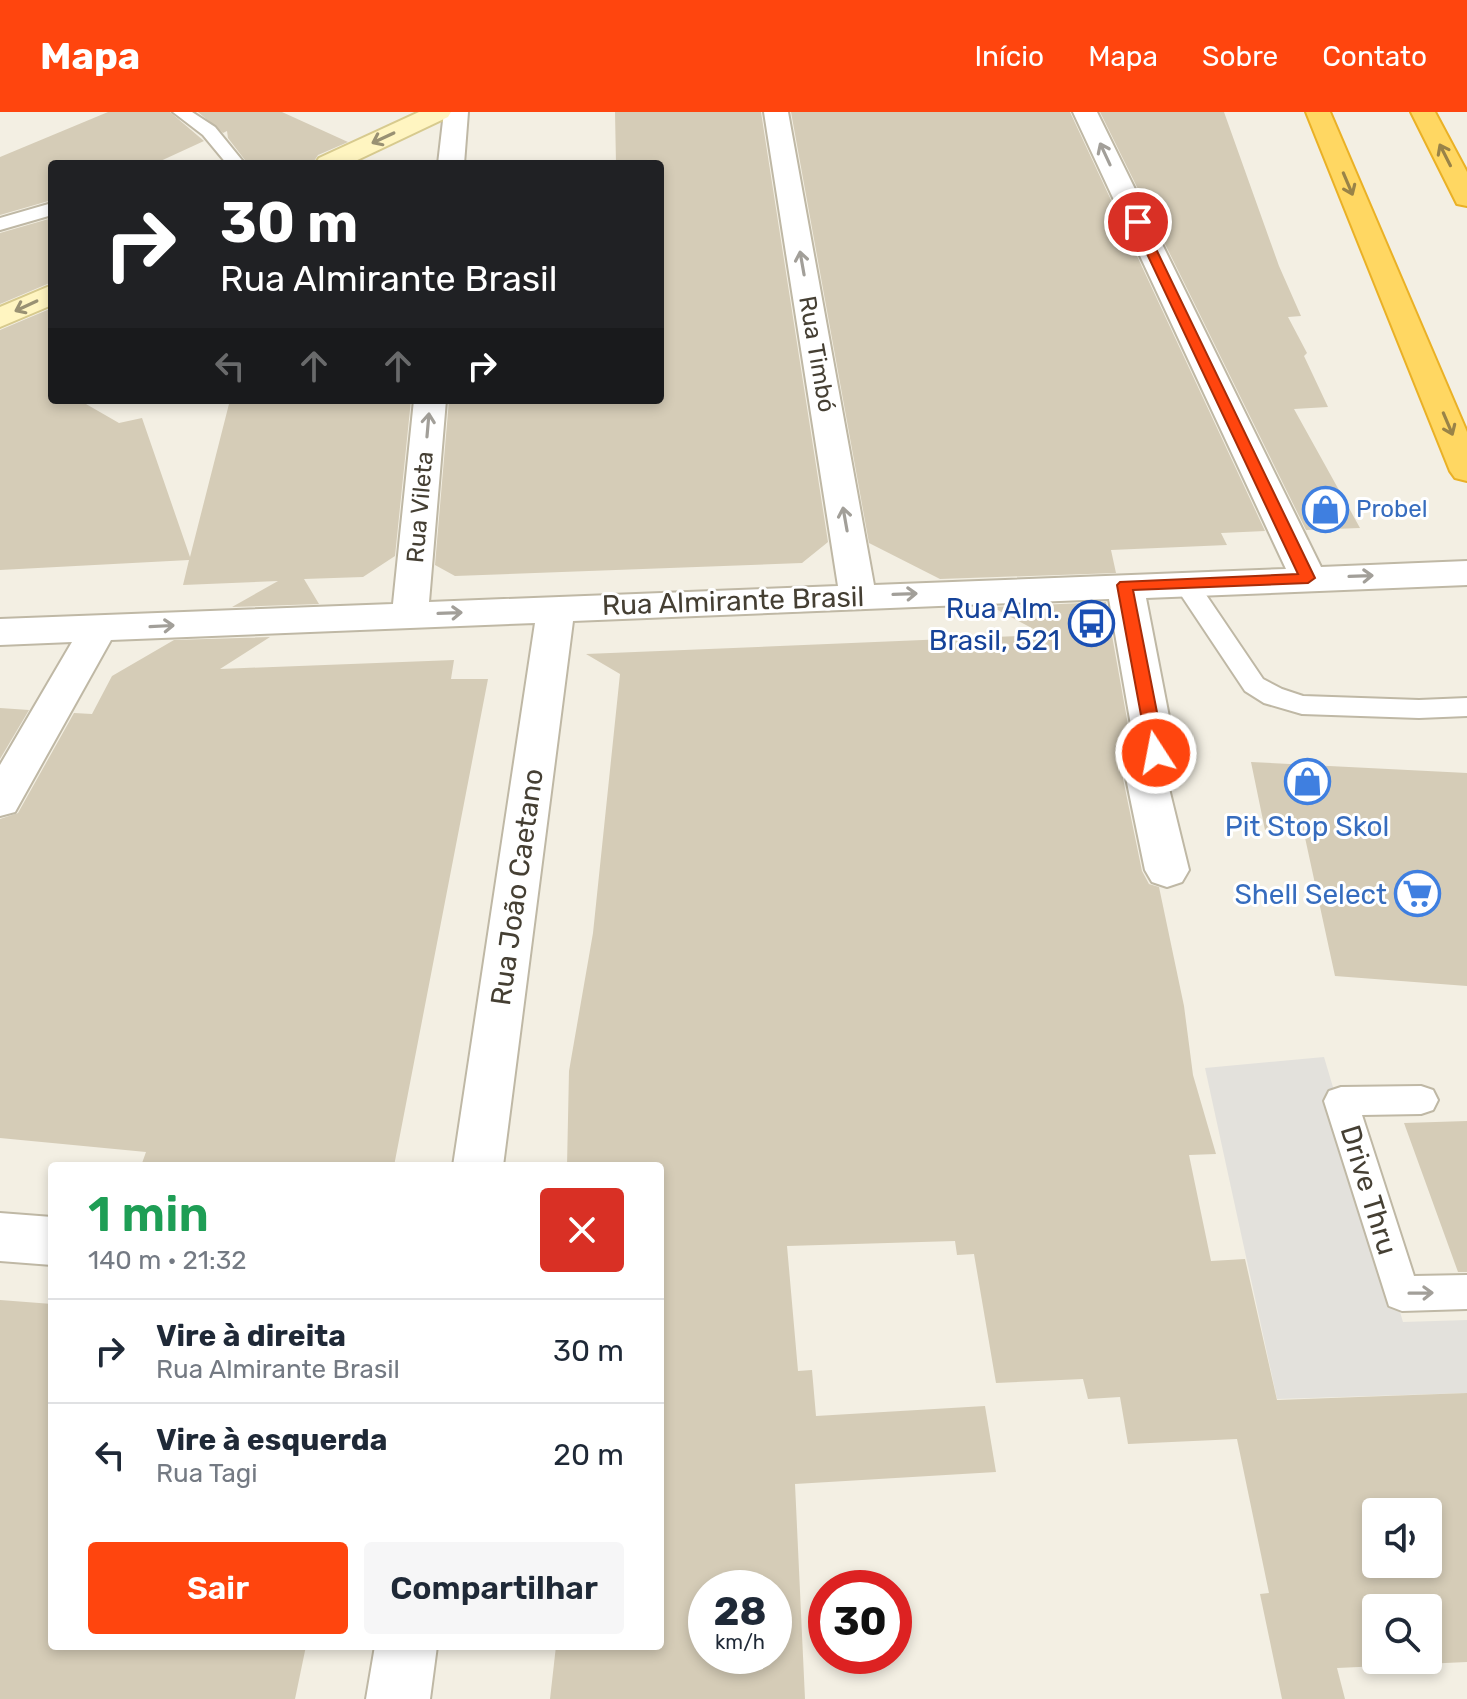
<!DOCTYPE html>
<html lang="pt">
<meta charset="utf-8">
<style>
:root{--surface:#fff;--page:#f6f6f7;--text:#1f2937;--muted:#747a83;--line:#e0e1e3;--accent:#ff450e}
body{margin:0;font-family:Rubik,sans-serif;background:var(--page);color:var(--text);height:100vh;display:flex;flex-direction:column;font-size:30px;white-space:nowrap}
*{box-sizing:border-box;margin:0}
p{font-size:26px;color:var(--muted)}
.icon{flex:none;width:44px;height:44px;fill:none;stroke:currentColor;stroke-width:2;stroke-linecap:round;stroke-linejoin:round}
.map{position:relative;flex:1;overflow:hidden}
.side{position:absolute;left:48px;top:1050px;width:616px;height:488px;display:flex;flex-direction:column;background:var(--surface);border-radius:8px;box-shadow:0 4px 12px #0003}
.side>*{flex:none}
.hud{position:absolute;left:48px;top:48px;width:616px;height:244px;border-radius:8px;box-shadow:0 4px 12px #0003;background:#202124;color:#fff;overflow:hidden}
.tools{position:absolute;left:1362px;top:1386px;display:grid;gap:16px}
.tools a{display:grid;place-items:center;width:80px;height:80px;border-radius:8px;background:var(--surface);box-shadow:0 4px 12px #0003;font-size:40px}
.speed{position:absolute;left:688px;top:1458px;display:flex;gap:16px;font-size:40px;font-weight:700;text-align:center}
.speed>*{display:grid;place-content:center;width:104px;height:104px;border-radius:50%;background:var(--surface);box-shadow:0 4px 12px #0003;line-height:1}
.speed small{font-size:20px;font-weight:400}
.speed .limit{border:12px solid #d22;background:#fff;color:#111}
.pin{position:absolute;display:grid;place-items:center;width:68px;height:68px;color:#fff;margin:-34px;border:4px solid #fff;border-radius:50%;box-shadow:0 2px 8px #0007}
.me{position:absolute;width:88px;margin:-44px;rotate:349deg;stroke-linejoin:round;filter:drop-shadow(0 0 6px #0008)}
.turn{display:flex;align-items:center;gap:28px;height:168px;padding:0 40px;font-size:36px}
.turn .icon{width:104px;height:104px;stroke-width:2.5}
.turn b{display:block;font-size:56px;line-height:68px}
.lanes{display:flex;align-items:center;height:76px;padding:0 40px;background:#0003;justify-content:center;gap:40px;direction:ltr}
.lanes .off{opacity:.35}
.round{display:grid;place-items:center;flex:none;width:84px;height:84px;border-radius:8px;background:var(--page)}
.headline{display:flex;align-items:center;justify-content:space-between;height:136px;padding:0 40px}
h1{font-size:48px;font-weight:600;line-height:60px;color:#1e9e55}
.primary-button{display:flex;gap:16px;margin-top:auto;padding:16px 40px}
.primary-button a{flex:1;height:92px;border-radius:8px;background:var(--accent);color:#fff;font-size:32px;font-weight:600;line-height:92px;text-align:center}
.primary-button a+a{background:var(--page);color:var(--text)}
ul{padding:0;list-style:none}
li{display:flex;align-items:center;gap:24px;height:104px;padding:0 40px;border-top:2px solid var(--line)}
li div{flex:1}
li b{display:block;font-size:30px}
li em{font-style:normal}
header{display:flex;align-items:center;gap:48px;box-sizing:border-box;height:112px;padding:0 40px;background:var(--accent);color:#fff}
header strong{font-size:38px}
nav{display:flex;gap:44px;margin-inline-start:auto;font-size:28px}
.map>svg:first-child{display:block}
.parking{fill:#e3e1dc}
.building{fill:#d5ccb7;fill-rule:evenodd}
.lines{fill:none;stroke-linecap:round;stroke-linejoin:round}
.lane-casing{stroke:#bfb8a5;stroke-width:4}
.street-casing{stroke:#bfb8a5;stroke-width:4}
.secondary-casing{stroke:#d7ca8e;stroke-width:4}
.highway-casing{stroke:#eab126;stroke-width:4}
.lane{fill:#fff;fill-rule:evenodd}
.street{fill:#fff;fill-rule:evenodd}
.secondary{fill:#fff5c1;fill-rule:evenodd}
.highway{fill:#ffd762;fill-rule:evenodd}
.oneway{stroke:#999173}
.oneway2{stroke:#a29f99}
.oneway3{stroke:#998348}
.route{fill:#ff450e;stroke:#a62d09;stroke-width:2}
.labels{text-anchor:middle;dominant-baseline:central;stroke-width:6;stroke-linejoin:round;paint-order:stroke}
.far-street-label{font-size:24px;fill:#453f33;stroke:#fff}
.far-shop-label{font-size:24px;fill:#366cbe;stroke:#fff;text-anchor:start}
.street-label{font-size:28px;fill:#453f33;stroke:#fff}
.transit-label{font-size:28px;fill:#164399;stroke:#fff;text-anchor:end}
.shop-label{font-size:28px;fill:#366cbe;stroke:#fff}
</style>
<header>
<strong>Mapa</strong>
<nav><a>Início</a><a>Mapa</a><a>Sobre</a><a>Contato</a></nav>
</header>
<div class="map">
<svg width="1467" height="1587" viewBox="0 0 1467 1587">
<rect width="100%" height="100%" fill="#f3efe3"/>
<path class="parking" d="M 1324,945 L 1403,1210 L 1467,1208 L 1467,1281 L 1277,1287 L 1205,956 Z"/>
<path class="building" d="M 108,0 L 170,0 L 204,29 L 154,52 L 52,52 L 52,88 L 0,103 L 0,45 Z
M 198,0 L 282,0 L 348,30 L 318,43 L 312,52 L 248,52 L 228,26 L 227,19 L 223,21 Z
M 615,0 L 761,0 L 828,430 L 802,451 L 455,464 L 435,453 L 449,288 L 660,288 L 660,52 L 616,52 Z
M 791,0 L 1070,0 L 1265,419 L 1221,421 L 1227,433 L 1111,438 L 1116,461 L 940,467 L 869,431 Z
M 1100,0 L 1224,0 L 1279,154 L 1301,204 L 1288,205 L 1307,241 L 1304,244 L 1328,295 L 1294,297 L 1360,416 L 1306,418 Z
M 52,106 L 52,170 L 0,192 L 0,121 Z
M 52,196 L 52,288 L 79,288 L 119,311 L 142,306 L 190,445 L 230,288 L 411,288 L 395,444 L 363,465 L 304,467 L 319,492 L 232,495 L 278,469 L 183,473 L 189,448 L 0,458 L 0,218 Z
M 1106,490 L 1132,635 L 1120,652 L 1142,759 L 1149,772 L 1159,775 L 1184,894 L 1193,963 L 1216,1042 L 1189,1043 L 1211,1149 L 1245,1147 L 1277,1288 L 1467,1281 L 1467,1550 L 1337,1556 L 1345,1587 L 1282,1587 L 1260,1482 L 1269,1481 L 1237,1327 L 1128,1332 L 1120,1285 L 1088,1287 L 1083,1267 L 996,1271 L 974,1142 L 957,1143 L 955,1129 L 787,1134 L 798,1259 L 812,1258 L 816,1304 L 985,1294 L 996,1360 L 795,1372 L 805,1587 L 550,1587 L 556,1534 L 660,1534 L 660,1054 L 567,1054 L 569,959 L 593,821 L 620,562 L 586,542 L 1045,523 L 992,495 ZM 1376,1400 L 1428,1400 L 1428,1452 L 1376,1452 ZM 706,1476 L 774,1476 L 774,1544 L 706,1544 ZM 1376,1496 L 1428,1496 L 1428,1548 L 1376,1548 Z
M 270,525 L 220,557 L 454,548 L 451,567 L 488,567 L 394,1054 L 141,1054 L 146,1040 L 0,1026 L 0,707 L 18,701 L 74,601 L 92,602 L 112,564 L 174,528 Z
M 0,596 L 29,598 L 0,647 Z
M 1251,650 L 1467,661 L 1467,874 L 1335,864 L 1304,721 L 1265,718 Z
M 1467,1009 L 1467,1160 L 1458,1160 L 1404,1011 Z
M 0,1188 L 52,1192 L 52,1534 L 306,1534 L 295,1587 L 0,1587 Z"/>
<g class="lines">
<defs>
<path id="lane" d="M 173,0 L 192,0 L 215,15 L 245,52 L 227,52 L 203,23 Z
M 52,91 L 52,103 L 0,118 L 0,106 Z
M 1185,463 L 1194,465 L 1263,567 L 1282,577 L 1303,584 L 1419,588 L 1467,586 L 1467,604 L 1419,606 L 1302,602 L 1264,591 L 1245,579 L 1173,471 L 1176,465 Z
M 1421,974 L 1433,978 L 1438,988 L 1433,998 L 1421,1002 L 1362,1003 L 1414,1164 L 1467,1163 L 1467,1197 L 1402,1199 L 1389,1194 L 1324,989 L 1329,979 L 1341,975 Z"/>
<path id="street" d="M 444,0 L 468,0 L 464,52 L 438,52 Z
M 764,0 L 788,0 L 874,473 L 1286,457 L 1073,0 L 1097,0 L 1321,455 L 1467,449 L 1467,473 L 1146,486 L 1176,641 L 1164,656 L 1189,758 L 1182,770 L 1167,775 L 1152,770 L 1145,758 L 1123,651 L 1135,636 L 1109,487 L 573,509 L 503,1054 L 453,1054 L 535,511 L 111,528 L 15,700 L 0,704 L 0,653 L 72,530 L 0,533 L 0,507 L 393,492 L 414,288 L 446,288 L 429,490 L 838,474 Z
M 0,1101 L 52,1105 L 52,1153 L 0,1149 Z
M 375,1534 L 437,1534 L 430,1587 L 366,1587 Z"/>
<path id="secondary" d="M 419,0 L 451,0 L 448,5 L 349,52 L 315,52 L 319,46 Z
M 52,173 L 52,193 L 0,215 L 0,195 Z"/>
<path id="highway" d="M 1306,0 L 1330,0 L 1467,320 L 1467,369 L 1455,366 L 1450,359 Z
M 1411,0 L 1435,0 L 1467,60 L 1467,94 L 1457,92 Z"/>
</defs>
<use href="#lane" class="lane-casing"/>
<use href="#street" class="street-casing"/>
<use href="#secondary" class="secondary-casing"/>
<use href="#highway" class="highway-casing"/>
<use href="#lane" class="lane"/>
<use href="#street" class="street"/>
<use href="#secondary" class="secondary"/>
<use href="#highway" class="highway"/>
</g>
<defs><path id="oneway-shaft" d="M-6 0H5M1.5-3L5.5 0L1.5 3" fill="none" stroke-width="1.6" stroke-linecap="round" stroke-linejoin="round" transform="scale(2)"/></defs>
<g class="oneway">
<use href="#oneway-shaft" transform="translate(383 26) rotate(155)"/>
<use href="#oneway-shaft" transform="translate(26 194) rotate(155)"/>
</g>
<g class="oneway2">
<use href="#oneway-shaft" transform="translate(1105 42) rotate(-115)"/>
<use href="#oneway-shaft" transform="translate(802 151) rotate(-100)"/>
<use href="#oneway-shaft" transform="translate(428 313) rotate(-85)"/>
<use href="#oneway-shaft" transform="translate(845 407) rotate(-100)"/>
<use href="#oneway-shaft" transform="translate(1361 464) rotate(-2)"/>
<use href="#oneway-shaft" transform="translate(905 482) rotate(-2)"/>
<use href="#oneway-shaft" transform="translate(450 501) rotate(-2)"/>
<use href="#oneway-shaft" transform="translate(162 514) rotate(-3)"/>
<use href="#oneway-shaft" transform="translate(1421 1181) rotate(-1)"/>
</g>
<g class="oneway3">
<use href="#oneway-shaft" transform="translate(1445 43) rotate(-117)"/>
<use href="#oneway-shaft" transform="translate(1348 72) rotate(67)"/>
<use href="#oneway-shaft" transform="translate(1448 312) rotate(67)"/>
</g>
<path class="route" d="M 1138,106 L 1143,110 L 1315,466 L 1308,471 L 1133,478 L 1165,641 L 1156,647 L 1148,641 L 1117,473 L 1120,470 L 1298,462 L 1132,110 Z"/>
<defs>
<symbol id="shop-ring" viewBox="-11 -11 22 22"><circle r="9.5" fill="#fff" stroke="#3f7fe0" stroke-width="1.5"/><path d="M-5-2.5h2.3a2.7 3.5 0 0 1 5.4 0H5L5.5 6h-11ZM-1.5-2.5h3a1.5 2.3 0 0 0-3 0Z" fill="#3f7fe0"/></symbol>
<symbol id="bus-ring" viewBox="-11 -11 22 22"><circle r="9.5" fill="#fff" stroke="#1a4fb4" stroke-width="1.5"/><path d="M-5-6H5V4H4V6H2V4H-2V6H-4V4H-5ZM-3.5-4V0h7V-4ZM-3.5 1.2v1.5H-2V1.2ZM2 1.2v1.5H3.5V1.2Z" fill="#1a4fb4"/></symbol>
<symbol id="supermarket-ring" viewBox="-11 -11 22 22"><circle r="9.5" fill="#fff" stroke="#3f7fe0" stroke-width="1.5"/><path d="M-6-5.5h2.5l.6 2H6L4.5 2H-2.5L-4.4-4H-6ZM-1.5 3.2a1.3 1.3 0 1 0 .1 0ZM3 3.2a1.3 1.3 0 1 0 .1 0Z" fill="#3f7fe0"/></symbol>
</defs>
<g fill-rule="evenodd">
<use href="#shop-ring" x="1300" y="372" width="51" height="51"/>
<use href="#bus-ring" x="1066" y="486" width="51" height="51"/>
<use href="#shop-ring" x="1282" y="644" width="51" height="51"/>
<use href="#supermarket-ring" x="1392" y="756" width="51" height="51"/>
</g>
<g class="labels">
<g class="far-street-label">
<text transform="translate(817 242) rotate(80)">Rua Timbó</text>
<text transform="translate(420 395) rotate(-85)">Rua Vileta</text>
</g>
<g class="far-shop-label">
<text x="1356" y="397">Probel</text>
</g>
<g class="street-label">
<text transform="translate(733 489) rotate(-2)">Rua Almirante Brasil</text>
<text transform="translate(517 775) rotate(-82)">Rua João Caetano</text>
<text transform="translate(1369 1078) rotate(73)">Drive Thru</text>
</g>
<g class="transit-label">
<text x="1060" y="496">Rua Alm.<tspan x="1060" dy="32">Brasil, 521</tspan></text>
</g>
<g class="shop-label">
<text x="1307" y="714">Pit Stop Skol</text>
<text x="1387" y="782" text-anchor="end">Shell Select</text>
</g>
</g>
</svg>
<div class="tools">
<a><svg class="icon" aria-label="sound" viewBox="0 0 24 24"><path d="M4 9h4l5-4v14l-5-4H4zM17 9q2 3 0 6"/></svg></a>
<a><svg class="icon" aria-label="search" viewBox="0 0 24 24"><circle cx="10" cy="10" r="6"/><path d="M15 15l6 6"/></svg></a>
</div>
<div class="speed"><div>28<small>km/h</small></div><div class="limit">30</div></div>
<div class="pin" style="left:1138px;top:110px;background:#d93025"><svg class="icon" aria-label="arrive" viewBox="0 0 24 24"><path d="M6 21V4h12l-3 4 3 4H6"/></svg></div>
<svg class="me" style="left:1156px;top:641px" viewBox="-20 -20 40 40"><circle r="17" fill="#ff450e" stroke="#fff" stroke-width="3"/><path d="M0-11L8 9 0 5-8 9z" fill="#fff"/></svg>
<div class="hud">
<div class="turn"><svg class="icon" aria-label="right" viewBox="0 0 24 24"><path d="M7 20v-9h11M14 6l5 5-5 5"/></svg><div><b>30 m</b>Rua Almirante Brasil</div></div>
<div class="lanes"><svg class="icon off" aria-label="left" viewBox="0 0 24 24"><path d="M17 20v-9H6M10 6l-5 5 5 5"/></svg><svg class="icon off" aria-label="ahead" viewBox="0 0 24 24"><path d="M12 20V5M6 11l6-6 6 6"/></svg><svg class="icon off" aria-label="ahead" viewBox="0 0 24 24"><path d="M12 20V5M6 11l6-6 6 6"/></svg><svg class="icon" aria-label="right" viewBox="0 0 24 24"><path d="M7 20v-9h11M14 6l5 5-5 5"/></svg></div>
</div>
<section class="side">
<div class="headline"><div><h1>1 min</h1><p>140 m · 21:32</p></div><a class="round" style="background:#d93025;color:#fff"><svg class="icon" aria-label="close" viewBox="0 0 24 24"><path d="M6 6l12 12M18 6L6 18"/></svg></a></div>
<ul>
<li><svg class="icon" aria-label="right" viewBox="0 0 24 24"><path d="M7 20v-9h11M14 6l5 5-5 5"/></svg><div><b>Vire à direita</b><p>Rua Almirante Brasil</p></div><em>30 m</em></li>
<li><svg class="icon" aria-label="left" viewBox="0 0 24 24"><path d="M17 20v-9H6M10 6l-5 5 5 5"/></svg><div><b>Vire à esquerda</b><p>Rua Tagi</p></div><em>20 m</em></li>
</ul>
<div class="primary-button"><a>Sair</a><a>Compartilhar</a></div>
</section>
</div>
